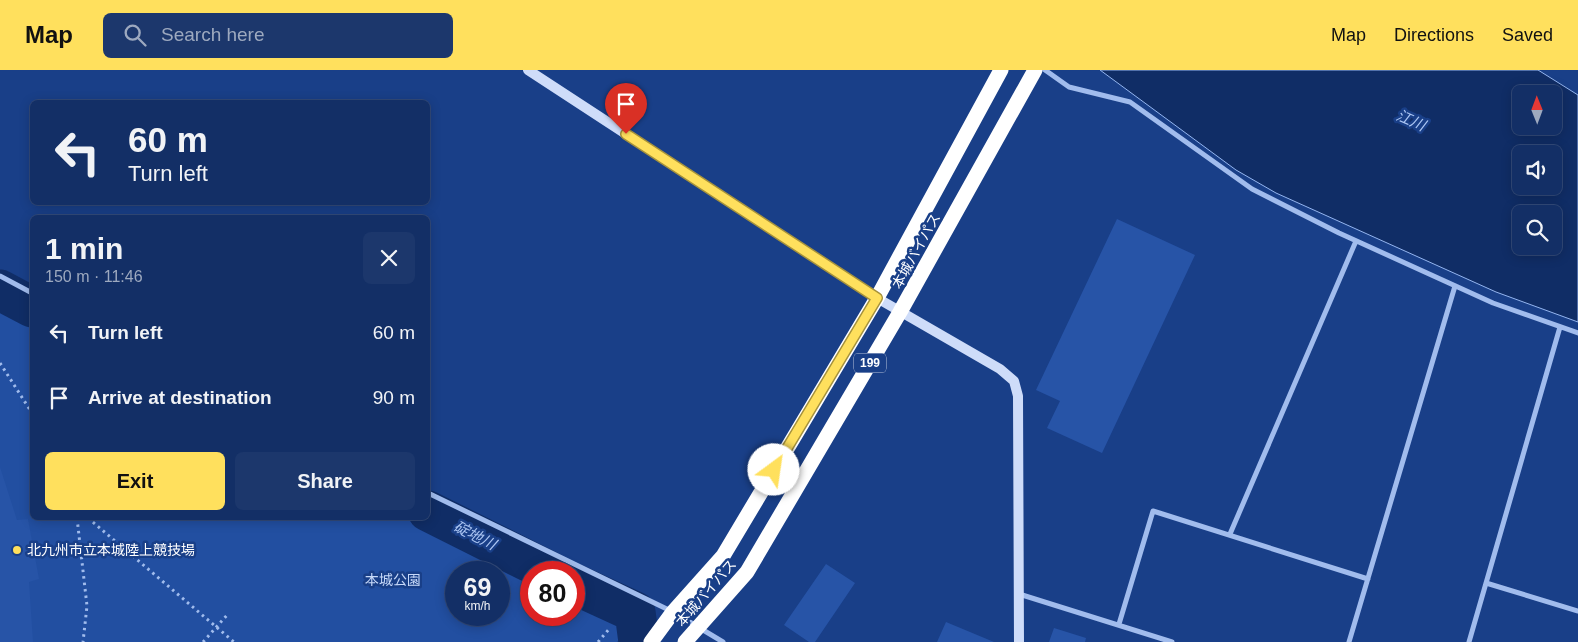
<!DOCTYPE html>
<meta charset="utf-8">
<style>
:root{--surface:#132f66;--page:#1c376c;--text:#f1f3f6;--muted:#9da9bf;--line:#324a7a;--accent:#ffe05d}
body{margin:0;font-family:Helvetica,"Noto Sans JP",sans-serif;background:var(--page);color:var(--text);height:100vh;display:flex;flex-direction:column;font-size:19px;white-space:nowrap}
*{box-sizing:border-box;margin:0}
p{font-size:16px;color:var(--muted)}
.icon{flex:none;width:28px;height:28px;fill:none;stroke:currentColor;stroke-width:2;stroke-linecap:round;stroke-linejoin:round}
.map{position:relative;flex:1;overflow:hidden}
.drawer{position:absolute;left:30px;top:145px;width:400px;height:305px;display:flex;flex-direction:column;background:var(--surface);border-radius:8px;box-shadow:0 2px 12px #0003,0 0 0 1px var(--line)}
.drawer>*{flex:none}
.banner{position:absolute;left:30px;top:30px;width:400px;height:105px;border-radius:8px;box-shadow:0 2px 12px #0003,0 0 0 1px var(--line);background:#132f66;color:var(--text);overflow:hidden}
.needle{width:32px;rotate:359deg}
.fabs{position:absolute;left:1512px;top:15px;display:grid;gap:10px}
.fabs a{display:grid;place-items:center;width:50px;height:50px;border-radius:8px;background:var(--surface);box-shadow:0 2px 12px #0003,0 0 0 1px var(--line);font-size:25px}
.speed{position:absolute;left:445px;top:491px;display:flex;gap:10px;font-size:25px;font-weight:700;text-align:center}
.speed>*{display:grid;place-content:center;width:65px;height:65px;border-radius:50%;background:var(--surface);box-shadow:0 2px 12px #0003,0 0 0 1px var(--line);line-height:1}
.speed small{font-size:12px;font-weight:400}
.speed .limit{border:8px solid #d22;background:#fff;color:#111}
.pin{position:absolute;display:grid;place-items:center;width:42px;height:42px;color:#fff;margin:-51px -21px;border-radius:50% 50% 50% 0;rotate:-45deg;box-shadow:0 0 5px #0007}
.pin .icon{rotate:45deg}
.me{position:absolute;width:55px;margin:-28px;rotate:31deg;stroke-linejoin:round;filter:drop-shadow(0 0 4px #0008)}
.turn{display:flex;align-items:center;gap:18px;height:105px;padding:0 15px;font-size:22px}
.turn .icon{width:65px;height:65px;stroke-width:2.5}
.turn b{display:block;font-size:35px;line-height:42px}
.round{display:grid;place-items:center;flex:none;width:52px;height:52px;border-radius:8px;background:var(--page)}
.overview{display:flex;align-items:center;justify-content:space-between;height:85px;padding:0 15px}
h1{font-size:30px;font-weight:600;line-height:38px}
.cta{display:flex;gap:10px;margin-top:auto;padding:10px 15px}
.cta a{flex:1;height:58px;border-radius:8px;background:var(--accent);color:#111;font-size:20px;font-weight:600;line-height:58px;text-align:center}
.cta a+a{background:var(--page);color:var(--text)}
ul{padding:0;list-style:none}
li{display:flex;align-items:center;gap:15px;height:65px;padding:0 15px}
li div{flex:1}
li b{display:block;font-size:19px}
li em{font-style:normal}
header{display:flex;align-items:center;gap:30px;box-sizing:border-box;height:70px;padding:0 25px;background:var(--accent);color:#111}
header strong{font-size:24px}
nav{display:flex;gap:28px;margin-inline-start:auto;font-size:18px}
.search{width:350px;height:45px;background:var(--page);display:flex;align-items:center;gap:12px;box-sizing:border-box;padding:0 18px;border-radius:8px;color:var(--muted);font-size:19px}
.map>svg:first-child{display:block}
.green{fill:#224fa1;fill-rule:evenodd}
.water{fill:#102d66;stroke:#94b5ef;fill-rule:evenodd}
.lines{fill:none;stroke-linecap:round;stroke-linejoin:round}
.river{stroke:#102d66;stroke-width:41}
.building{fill:#2754a7}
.path{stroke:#a1bced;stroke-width:3;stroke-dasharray:2.5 4;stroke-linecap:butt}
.street{stroke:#a1bced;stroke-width:5}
.secondary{stroke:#cedcf9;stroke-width:10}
.highway{stroke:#fff;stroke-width:15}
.route-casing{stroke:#a6923c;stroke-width:12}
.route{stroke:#ffe05d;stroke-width:9}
.poi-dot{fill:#ffe05d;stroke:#193f88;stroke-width:2}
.labels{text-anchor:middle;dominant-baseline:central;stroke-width:5;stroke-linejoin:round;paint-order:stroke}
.shield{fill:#193f88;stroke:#bac5db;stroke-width:1}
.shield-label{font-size:12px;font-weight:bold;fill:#fff}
.street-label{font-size:14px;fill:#fff;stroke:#193f88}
.poi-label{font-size:14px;fill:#fff;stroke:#193f88;text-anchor:start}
.park-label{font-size:14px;fill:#c7d9f9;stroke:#193f88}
.water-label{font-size:15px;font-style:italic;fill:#adc7f4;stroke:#193f88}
</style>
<header>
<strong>Map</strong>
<div class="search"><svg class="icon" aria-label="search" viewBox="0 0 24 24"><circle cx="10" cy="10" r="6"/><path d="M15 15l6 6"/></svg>Search here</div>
<nav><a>Map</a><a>Directions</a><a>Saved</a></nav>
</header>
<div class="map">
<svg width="1578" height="572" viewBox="0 0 1578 572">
<rect width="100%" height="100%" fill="#193f88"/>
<path class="green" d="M 0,225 L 32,241 L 32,448 L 428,448 L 428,443 L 544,502 L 531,502 L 531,545 L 574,545 L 574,518 L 623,543 L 630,558 L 617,572 L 0,572 ZM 456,502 L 499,502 L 499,545 L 456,545 Z"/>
<path class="water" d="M 1100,0 L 1538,0 L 1578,25 L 1578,252 L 1496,222 L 1276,123 L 1236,100 ZM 1521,24 L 1554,24 L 1554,56 L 1521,56 ZM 1521,84 L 1554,84 L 1554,116 L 1521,116 ZM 1521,144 L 1554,144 L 1554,176 L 1521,176 Z"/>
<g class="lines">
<path class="river" d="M 0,220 L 32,237
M 428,441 L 550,502
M 574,514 L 635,542 L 639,572"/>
</g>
<path class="building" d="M 1117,149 L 1195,185 L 1102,383 L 1047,358 L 1060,331 L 1036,320 Z
M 0,397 L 17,450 L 28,449 L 39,509 L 29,512 L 33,572 L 0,572 Z
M 826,494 L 855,513 L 815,572 L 809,572 L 784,555 Z
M 946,552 L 994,572 L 937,572 Z
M 1054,558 L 1086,568 L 1085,572 L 1049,572 Z"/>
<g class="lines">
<path class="path" d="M 0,293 L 32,343
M 77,448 L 87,536 L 83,572
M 88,448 L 234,572
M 203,572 L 228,544
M 598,572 L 610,558"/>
<path class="street" d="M 1045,0 L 1069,17 L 1130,32 L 1252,119 L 1339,163 L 1493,233 L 1578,263
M 0,206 L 32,223
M 428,423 L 673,542 L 723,572
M 1230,464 L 1356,171
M 1486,513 L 1578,541
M 1019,524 L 1172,572
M 1119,554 L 1153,441 L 1368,509
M 1349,572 L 1455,216
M 1469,572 L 1560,257"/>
<path class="secondary" d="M 528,0 L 877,228 L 1000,299 L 1014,311 L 1018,326 L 1019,572"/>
<path class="highway" d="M 651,572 L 673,542 L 723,486 L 877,228 L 1001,0
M 685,572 L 747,502 L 900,242 L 1035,0"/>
</g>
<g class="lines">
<defs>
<path id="route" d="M 626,64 L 877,228 L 774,400"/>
</defs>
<use href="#route" class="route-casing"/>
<use href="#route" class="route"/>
</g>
<circle class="poi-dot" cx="17" cy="480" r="5"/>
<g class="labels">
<rect class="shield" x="854" y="283.5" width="32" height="19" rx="4"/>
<g class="shield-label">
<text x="870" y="293">199</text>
</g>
<g class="street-label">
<text transform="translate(916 181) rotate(-61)">本城バイパス</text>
<text transform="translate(706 523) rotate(-49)">本城バイパス</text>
</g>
<g class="poi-label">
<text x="27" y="480">北九州市立本城陸上競技場</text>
</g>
<g class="park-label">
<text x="393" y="510">本城公園</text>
</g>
<g class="water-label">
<text transform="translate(1411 50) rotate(24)">江川</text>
<text transform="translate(475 465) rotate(27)">碇地川</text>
</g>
</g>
</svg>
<div class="fabs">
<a><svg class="needle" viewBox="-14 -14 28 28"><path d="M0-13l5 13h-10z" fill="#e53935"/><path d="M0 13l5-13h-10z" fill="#9da9bf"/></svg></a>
<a><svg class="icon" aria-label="sound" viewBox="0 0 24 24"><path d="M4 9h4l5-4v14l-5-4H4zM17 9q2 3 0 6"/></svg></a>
<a><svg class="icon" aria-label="search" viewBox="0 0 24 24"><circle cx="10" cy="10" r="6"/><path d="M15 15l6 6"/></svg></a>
</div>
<div class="speed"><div>69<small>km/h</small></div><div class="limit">80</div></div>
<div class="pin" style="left:626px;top:64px;background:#d93025"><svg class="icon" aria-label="arrive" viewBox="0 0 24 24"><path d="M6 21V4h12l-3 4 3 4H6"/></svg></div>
<svg class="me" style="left:774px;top:400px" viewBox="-20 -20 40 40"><circle r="19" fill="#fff"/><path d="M0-13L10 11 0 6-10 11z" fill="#ffe05d"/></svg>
<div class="banner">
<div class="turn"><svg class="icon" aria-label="left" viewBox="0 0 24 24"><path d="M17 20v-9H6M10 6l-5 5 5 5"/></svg><div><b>60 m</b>Turn left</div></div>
</div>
<section class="drawer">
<div class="overview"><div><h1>1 min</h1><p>150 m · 11:46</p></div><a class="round"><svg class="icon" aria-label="close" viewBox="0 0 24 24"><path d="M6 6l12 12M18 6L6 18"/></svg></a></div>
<ul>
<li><svg class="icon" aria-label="left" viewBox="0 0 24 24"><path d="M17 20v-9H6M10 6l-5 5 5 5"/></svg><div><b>Turn left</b></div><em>60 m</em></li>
<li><svg class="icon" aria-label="arrive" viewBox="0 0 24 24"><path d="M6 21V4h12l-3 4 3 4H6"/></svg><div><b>Arrive at destination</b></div><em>90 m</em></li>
</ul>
<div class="cta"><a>Exit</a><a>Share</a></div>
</section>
</div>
